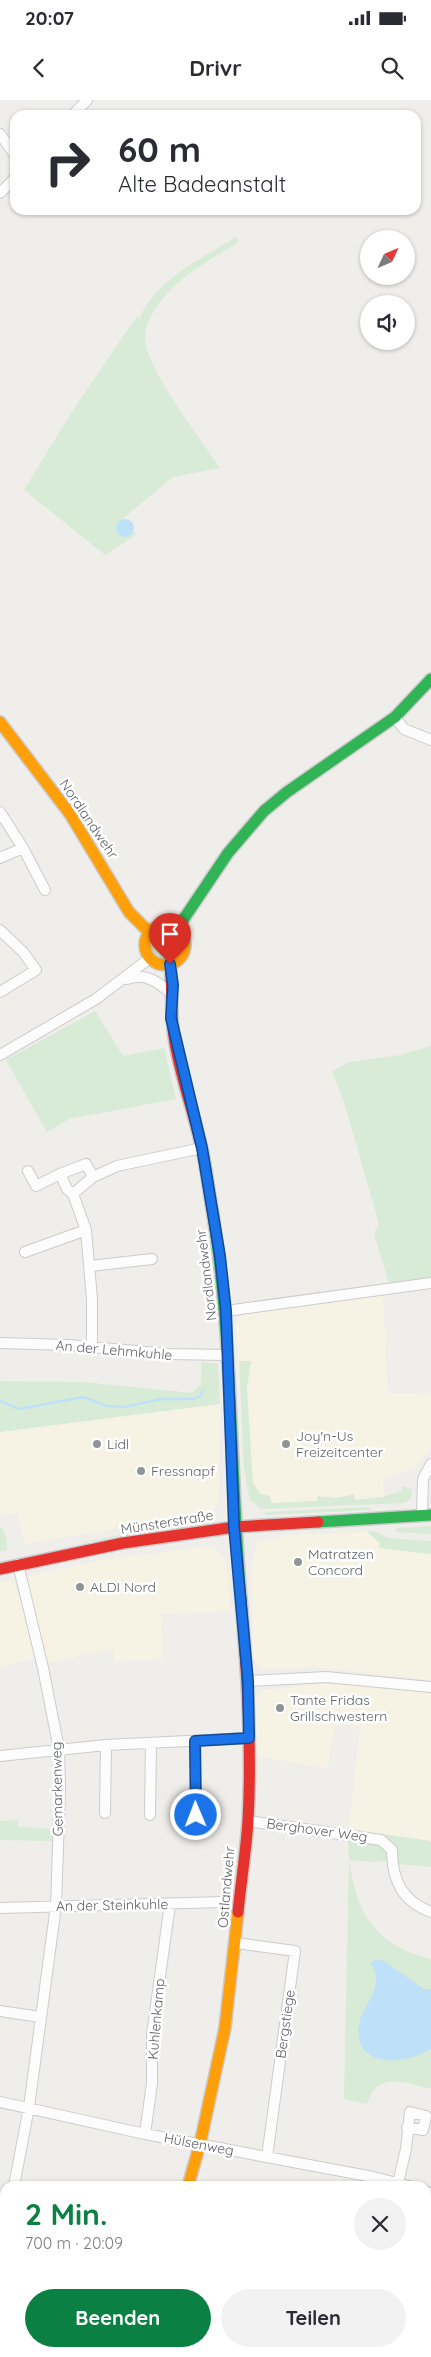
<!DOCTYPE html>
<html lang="de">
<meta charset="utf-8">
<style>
:root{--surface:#fff;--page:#f2f2f3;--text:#2b2b33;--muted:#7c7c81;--accent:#0b8043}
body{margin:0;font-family:Quicksand,sans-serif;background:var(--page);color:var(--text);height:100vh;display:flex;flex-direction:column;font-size:19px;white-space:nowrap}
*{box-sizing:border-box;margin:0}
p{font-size:16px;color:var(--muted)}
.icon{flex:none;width:28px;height:28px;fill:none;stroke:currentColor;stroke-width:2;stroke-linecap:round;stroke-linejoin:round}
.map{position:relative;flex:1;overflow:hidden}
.details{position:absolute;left:0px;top:2081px;width:431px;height:176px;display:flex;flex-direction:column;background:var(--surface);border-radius:15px 15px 0 0;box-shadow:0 1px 4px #0004}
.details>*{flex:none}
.banner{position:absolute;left:10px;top:10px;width:411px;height:105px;border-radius:15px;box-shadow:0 1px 4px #0004;background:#fff;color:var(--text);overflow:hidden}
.needle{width:32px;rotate:46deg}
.buttons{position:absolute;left:360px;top:130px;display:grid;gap:10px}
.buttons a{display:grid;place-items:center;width:55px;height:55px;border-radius:50%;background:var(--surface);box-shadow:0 1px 4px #0004;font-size:25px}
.pin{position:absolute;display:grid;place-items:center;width:42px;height:42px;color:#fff;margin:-51px -21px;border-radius:50% 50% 50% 0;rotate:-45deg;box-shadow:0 0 5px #0007}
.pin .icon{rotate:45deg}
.me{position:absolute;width:55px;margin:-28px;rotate:359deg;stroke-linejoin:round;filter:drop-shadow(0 0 4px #0008)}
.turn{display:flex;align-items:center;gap:18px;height:105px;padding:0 25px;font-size:22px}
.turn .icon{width:65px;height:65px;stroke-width:2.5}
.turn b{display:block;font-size:35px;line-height:42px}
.round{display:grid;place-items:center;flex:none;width:52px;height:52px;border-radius:26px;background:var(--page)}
.headline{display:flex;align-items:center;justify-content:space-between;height:85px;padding:0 25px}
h1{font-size:30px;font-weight:700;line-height:38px;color:var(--accent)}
.action{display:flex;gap:10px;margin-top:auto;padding:10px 25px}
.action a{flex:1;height:58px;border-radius:30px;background:var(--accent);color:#fff;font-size:20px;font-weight:700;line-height:58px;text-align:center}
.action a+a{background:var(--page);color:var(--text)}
.status{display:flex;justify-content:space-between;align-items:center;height:35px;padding:0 25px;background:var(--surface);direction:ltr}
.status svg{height:14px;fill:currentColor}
header{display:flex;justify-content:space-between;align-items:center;height:65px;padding:0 25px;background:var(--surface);font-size:22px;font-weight:700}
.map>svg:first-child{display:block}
.commercial{fill:#f7f3e4}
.green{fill:#d8ebd6}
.water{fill:#bfe0f9}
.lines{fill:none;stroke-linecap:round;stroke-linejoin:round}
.stream{stroke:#bfe0f9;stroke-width:2.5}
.street-casing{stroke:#cbcccc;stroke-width:12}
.fast-casing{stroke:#cacacb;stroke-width:14}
.slow-casing{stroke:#cacacb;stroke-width:14}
.jam-casing{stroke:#cacacb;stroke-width:14}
.street{stroke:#fdfcfc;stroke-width:10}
.fast{stroke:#30b455;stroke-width:11}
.slow{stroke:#ff9f0a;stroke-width:11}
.jam{stroke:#e5322d;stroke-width:11}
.route-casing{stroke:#114b97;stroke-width:12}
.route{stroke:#1a73e8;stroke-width:9}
.poi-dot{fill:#919496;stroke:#fff;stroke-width:2}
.labels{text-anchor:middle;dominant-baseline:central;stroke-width:5;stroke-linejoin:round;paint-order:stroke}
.street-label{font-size:14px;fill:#5f6368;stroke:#fff}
.poi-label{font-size:14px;fill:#5f6368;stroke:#fff;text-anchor:start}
</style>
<div class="status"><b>20:07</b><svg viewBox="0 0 49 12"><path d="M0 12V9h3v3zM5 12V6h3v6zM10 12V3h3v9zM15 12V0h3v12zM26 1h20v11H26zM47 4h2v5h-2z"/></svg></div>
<header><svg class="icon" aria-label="back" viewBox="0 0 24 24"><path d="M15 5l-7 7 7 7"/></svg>Drivr<svg class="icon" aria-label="search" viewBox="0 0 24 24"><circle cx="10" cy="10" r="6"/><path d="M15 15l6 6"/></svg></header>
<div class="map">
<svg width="431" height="2257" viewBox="0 0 431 2257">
<rect width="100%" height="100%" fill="#efeeea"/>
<path class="commercial" d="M 383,1195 L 388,1294 L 431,1293 L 431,1347 L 416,1368 L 383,1379 L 384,1398 L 259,1404 L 249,1390 L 235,1225 L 241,1215 Z
M 220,1304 L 219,1401 L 214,1410 L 208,1413 L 25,1444 L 17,1413 L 0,1416 L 0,1332 Z
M 367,1432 L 380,1443 L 379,1448 L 431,1454 L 431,1580 L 321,1568 L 262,1568 L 257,1563 L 253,1557 L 252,1461 L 257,1443 L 284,1435 Z
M 207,1447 L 214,1448 L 223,1456 L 227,1470 L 230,1511 L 161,1514 L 163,1559 L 114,1561 L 113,1548 L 45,1564 L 25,1478 L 28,1476 L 101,1460 Z
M 11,1480 L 20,1496 L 35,1559 L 0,1566 L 0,1483 Z
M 323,1584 L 348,1584 L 431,1593 L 431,1741 L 349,1729 L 360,1626 L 334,1624 L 328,1669 L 257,1656 L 256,1598 L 264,1590 Z"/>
<path class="green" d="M 236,137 L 239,142 C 215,157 184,173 165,196 C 155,207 144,224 145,240 C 147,269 202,341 220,368 L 173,377 L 120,421 L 127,437 L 133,431 L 137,434 L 105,455 L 24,390 L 73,310 L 137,216 L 139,219 C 156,179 201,159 236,137 Z
M151 845a14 14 0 1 1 28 0a14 14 0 1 1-28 0Z
M 95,911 L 123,956 L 164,948 L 176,999 L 69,1019 L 47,1032 L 6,960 Z
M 431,946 L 431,1177 L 389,1183 L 374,1134 L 379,1124 L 344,1002 L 332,971 L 350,962 L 400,955 Z
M 239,1261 L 251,1261 L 247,1289 L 253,1383 L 261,1394 L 270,1396 L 271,1403 L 317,1401 L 317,1396 L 337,1398 L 354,1394 L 355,1400 L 383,1397 L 402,1391 L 401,1388 L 405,1386 L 412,1390 L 411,1398 L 405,1403 L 261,1409 L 250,1400 L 244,1369 Z
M 202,1262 L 218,1264 L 220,1304 L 0,1332 L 0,1281 L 83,1282 L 192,1293 L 201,1284 Z
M 368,1407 L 372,1410 L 265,1415 L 265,1412 Z
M 0,1426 C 6,1433 8,1441 7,1450 L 0,1452 Z
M 168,1426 L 161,1430 L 77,1443 Z
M 431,1426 L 431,1434 L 397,1432 L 396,1430 L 397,1428 Z
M 375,1431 L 388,1438 L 431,1441 L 431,1454 L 379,1448 L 380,1443 L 367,1432 Z
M 18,1720 L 18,1727 L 52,1729 L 52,1741 L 0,1740 L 0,1721 Z
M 382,1734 L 431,1741 L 431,1767 L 398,1764 C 396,1749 394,1743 382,1734 Z
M 348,1740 L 379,1744 L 386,1750 L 387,1761 L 372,1762 L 349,1760 C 357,1815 375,1845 431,1859 L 431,1989 C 404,1983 378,1970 367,2004 L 344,1999 L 349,1759 Z
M 426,2133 L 431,2161 L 431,2257 L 146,2257 L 147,2252 L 426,2252 Z"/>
<path class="water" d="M116 428a9 9 0 1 1 18 0a9 9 0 1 1-18 0Z
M 375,1859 L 384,1861 L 424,1889 L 431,1889 L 431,1949 C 416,1958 397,1963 380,1959 C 360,1955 354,1935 361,1917 C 366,1905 374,1896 376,1882 C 377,1875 374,1870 371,1864 Z"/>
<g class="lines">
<path class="stream" d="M 0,1301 L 19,1309 L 83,1297 L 107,1306 L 124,1307 L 161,1299 L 194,1299 L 200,1296 L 203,1291"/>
<defs>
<path id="street" d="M 73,15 L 87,0
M 0,34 L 15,55
M 0,93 L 15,78
M 395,617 L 404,629 L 431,640
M 0,712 L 23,748
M 0,758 L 23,748 L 45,790
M 0,830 L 23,852 L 36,870 L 0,892
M 127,879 C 145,872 158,882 172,894
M 0,955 L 96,899 L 150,858
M 28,1071 L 36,1086 L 60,1074
M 73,1094 L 67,1089 L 60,1074 L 86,1064 L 93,1077
M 25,1152 L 86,1130
M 90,1166 L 152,1159
M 226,1211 L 431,1183
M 0,1243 L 69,1245 L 169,1254 L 228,1255
M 92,1247 L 92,1199 L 86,1130 L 73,1094 L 93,1077 L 117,1066 L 202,1048
M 422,1415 L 423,1379 L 431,1364
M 248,1581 L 326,1577 L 431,1587
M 195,1641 L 196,1715
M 0,1656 L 106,1645 L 249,1638
M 105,1713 L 106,1645
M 150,1715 L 151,1643
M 248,1721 L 381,1740 L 392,1750 C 392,1780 402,1801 431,1812
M 0,1808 L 224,1802
M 236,1843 L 295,1851 L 267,2057
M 0,1911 L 40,1917
M 0,2002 L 145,2034 L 373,2077 L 409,2086
M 145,2034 L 152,1983 L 152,1934 L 170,1804
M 398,2083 L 406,2049 L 410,2012 L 426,2016 L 423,2030 L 407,2027
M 14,2086 L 29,2007 L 56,1806 L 60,1687 L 59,1649 L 43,1568 L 18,1464
M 426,2092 L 431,2093
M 0,2158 L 5,2131
M 0,2190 L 5,2191"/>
<path id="fast" d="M 177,829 L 228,753 L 264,711 L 287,692 L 395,617 L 431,579
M 200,1041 C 206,1063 208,1087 212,1109 C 233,1238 230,1369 241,1499
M 318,1422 L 431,1415"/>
<path id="slow" d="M 0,622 L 70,714 L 129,812 L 150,833
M145 845a20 20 0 1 1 40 0a20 20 0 1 1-40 0Z
M 188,2086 L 200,2044 L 225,1928 L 238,1812
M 135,2257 L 137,2252"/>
<path id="jam" d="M 170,864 C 173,888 170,912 174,937 C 179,972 192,1007 200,1041
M 0,1469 L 123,1443 L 235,1427 L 318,1422
M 238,1812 C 241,1782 246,1751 248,1721 C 252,1647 247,1573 241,1499"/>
</defs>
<use href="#street" class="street-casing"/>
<use href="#fast" class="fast-casing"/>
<use href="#slow" class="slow-casing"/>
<use href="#jam" class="jam-casing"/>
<use href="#street" class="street"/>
<use href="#fast" class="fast"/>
<use href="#slow" class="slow"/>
<use href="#jam" class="jam"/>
</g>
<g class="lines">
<defs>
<path id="route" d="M 170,864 L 173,885 L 171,918 L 202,1048 L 220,1156 L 226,1211 L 234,1427 L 248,1581 L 249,1638 L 195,1641 L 196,1715"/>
</defs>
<use href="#route" class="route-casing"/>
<use href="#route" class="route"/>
</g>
<g class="poi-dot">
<circle cx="97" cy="1344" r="5"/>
<circle cx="286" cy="1344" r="5"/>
<circle cx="141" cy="1371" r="5"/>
<circle cx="298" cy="1462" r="5"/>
<circle cx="80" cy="1487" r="5"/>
<circle cx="280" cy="1608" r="5"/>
</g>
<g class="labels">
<g class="street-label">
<text transform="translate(89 719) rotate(56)">Nordlandwehr</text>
<text transform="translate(206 1175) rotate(-97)">Nordlandwehr</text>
<text transform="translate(114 1250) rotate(5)">An der Lehmkuhle</text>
<text transform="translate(167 1422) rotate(-9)">Münsterstraße</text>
<text transform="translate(57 1689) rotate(-91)">Gemarkenweg</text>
<text transform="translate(317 1730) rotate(8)">Berghover Weg</text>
<text transform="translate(226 1787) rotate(-85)">Ostlandwehr</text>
<text transform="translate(112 1805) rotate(-1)">An der Steinkuhle</text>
<text transform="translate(156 1919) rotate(-85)">Kuhlenkamp</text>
<text transform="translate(285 1924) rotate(-82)">Bergstiege</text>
<text transform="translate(199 2044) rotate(11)">Hülsenweg</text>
</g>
<g class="poi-label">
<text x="296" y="1336">Joy'n-Us<tspan x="296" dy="16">Freizeitcenter</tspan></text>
<text x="107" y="1344">Lidl</text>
<text x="151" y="1371">Fressnapf</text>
<text x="308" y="1454">Matratzen<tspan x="308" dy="16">Concord</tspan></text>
<text x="90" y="1487">ALDI Nord</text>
<text x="290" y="1600">Tante Fridas<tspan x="290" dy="16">Grillschwestern</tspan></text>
</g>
</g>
</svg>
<div class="buttons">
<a><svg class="needle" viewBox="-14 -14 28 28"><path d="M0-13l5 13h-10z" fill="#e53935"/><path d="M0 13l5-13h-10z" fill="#7c7c81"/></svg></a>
<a><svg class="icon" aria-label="sound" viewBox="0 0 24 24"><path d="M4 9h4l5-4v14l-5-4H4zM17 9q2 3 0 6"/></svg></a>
</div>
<div class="pin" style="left:170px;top:864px;background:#d93025"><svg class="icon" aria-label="arrive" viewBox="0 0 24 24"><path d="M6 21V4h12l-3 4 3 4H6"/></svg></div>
<svg class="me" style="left:196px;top:1715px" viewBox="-20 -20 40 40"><circle r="17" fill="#1a73e8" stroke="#fff" stroke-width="3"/><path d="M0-11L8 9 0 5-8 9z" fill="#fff"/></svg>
<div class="banner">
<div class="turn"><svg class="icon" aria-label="right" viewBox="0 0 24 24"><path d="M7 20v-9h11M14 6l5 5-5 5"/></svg><div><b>60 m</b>Alte Badeanstalt</div></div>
</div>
<section class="details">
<div class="headline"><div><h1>2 Min.</h1><p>700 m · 20:09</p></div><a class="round"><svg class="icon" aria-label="close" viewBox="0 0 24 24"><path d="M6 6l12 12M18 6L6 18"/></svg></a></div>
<div class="action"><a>Beenden</a><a>Teilen</a></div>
</section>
</div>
